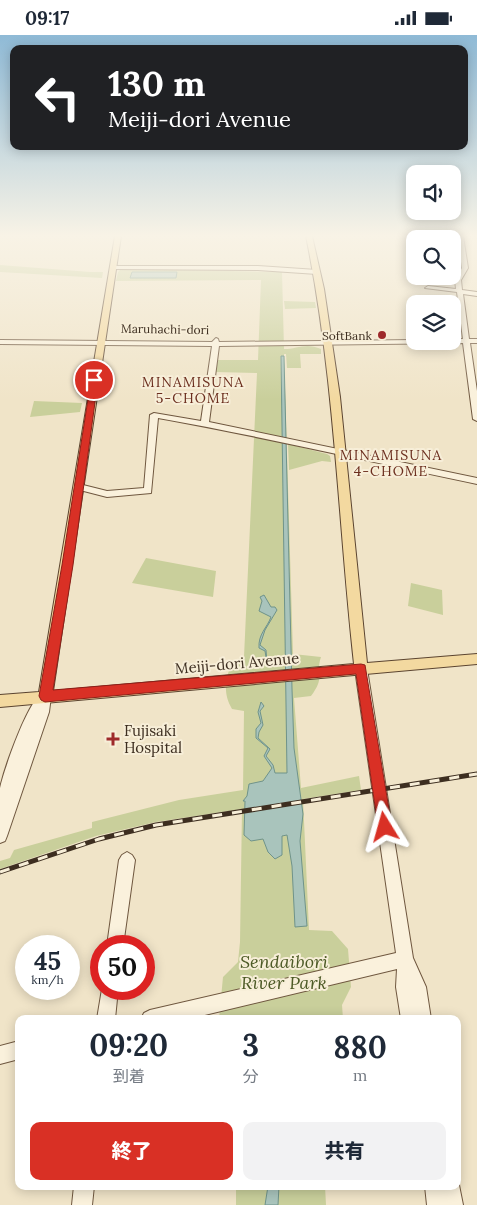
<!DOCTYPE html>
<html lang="ja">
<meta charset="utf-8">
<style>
:root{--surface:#fff;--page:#f2f2f3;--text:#1f2937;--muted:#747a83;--accent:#d93025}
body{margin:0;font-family:Lora,"Noto Sans JP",serif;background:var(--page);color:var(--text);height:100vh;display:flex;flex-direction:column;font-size:19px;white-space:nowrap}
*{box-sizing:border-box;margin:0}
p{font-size:16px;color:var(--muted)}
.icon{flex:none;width:28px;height:28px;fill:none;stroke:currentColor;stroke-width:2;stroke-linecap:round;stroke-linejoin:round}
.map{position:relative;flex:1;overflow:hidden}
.side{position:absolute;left:15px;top:980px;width:446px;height:175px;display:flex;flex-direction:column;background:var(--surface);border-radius:10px;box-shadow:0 2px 12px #0003}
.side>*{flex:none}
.hud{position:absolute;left:10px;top:10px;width:458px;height:105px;border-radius:10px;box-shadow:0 2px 12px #0003;background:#202124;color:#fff;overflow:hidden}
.tools{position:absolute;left:406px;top:130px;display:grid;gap:10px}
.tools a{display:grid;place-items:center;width:55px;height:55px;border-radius:10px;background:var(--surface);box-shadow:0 2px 12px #0003;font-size:25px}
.speed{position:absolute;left:15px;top:900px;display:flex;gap:10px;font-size:25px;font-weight:700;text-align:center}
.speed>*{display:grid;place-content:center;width:65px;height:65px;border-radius:50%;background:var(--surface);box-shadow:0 2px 12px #0003;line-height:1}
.speed small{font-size:12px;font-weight:400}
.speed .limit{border:8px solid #d22;background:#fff;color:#111}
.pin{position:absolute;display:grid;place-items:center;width:42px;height:42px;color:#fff;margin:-21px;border:2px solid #fff;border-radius:50%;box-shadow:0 1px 5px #0007}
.me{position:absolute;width:55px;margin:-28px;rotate:352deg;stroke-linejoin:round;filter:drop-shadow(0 0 4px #0008)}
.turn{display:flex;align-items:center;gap:18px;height:105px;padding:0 15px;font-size:22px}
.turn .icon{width:65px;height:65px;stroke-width:2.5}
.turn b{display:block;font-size:35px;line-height:42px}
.eta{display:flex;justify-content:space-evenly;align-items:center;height:85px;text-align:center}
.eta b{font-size:30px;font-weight:800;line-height:35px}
.action{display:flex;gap:10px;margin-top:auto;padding:10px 15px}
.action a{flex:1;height:58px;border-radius:10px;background:var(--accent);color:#fff;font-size:20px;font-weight:800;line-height:58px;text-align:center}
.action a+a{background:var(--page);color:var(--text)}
.status{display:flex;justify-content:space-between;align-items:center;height:35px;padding:0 25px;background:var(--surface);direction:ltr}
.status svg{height:14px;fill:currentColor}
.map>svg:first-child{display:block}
.green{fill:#c9cf9b}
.water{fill:#a9c4bc;stroke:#6f938a}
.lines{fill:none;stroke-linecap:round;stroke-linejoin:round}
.secondary-casing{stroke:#6f573f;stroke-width:2}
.primary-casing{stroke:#5b4430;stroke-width:2}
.secondary{fill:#faf1dc;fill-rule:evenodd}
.primary{fill:#f3d9a0;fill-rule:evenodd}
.rail-casing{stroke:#3d2e20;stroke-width:5}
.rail{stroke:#f7eed8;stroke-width:3;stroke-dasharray:10;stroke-linecap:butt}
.route{fill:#d93025;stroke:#8d1f18}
.poi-dot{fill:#9e2a2b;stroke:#f7eed8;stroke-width:2}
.labels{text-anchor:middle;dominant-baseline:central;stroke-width:4;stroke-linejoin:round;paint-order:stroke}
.far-street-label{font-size:12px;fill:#3d2e20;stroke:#f7eed8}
.far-poi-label{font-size:12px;fill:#3d2e20;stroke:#f7eed8;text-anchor:end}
.far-neighbourhood-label{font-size:14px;letter-spacing:1px;fill:#6b2e1e;stroke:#f7eed8}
.street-label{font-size:15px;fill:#3d2e20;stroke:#f7eed8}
.poi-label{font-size:15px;fill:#3d2e20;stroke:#f7eed8;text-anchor:start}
.near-park-label{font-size:18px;font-style:italic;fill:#4d5a26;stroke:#f7eed8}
</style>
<div class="status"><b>09:17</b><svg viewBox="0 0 49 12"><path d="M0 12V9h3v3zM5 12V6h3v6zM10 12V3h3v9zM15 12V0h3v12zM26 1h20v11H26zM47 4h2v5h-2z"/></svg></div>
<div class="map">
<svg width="477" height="1170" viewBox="0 0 477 1170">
<rect width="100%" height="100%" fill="#f0e4c8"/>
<path class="green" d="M 0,230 L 90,237 L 103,237 L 102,243 L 0,237 Z
M 121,234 L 282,237 L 284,314 C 297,314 306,307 321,314 L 321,319 L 300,319 L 301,333 L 287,333 L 286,319 L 284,319 L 293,619 L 321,622 C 315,640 326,641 311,661 L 294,663 L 301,753 L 359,741 L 361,755 L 303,764 L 309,895 L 332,896 L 348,914 L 351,952 L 342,970 L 343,984 L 219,984 L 223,942 L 238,927 L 240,907 L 242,774 L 156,787 L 96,801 L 0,834 L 0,826 L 10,823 L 14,815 L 92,793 L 92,787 L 179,765 L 243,755 L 244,676 L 232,674 C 222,657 226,644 232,626 L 244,622 L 257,338 L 215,337 L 216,325 L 258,325 L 261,245 L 116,246 L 118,237 Z
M 284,266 L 315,267 L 316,273 L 285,274 Z
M 34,366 L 82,368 L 80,377 L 30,382 Z
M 288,409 L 327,419 L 330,421 L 331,427 L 322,426 L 289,435 Z
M 146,523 L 216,536 L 213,562 L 132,548 Z
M 411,548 L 442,555 L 443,580 L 408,571 Z
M 236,1151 L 325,1151 L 326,1170 L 236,1170 Z"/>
<path class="water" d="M 132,237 L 177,237 L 176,243 L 130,243 Z
M 281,321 L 284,321 L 292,654 L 294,713 L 303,779 L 300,806 L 307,891 L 295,892 L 292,831 L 287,800 L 282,801 L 282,820 L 275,824 L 268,817 L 263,804 L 251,806 L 244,800 L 245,766 L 243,766 L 247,761 L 249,749 L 263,746 L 272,733 L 264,721 L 268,713 L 256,703 L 256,694 L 261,688 L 258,677 L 261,667 L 264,671 L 260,676 L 263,690 L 259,697 L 258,703 L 270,714 L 266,721 L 273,730 L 275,738 L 287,738 Z
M 264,560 L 271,572 L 275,572 L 277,575 L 265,595 L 260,610 L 266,615 L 267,628 L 265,616 L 259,613 C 258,599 267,593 271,582 L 259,576 L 262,566 L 260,562 Z
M 268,1151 L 279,1151 L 278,1170 L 265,1170 Z"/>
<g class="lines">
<defs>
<path id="secondary" d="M 457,201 L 463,201 L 468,233 L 461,245 L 462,255 L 477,257 L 477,261 L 463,259 L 469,304 L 477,304 L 477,308 L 470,308 L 477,356 L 477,386 L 473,384 L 463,308 L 219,311 L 209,387 L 477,443 L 477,449 C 371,427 265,402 158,383 L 151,458 L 107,462 L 76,454 L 74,452 L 79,449 L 107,456 L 144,453 L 150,380 L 154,378 L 201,386 L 212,311 L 0,309 L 0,305 L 212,307 L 216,303 L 218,304 L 219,307 L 415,305 L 415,306 L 452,306 L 452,304 L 463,304 L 457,257 L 425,253 L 428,251 L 456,254 L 455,245 L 462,233 Z
M 112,231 L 258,231 L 317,235 L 320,237 L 317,239 L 258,235 L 110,234 Z
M 361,629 L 365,631 L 367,634 L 413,923 L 426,952 L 431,984 L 401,984 L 396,952 L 397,934 L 188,984 L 141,984 L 144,978 L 150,975 L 396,918 L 355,634 L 357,631 Z
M 45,656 L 49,657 L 51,661 L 49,677 L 7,801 L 5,806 L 0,808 C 0,792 0,769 0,753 C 4,735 29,661 45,656 Z
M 127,817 L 132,820 L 135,825 L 123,911 L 107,911 L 119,825 L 122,820 Z
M 102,954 L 118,954 L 115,984 L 97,984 Z
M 19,1006 L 19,1024 L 0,1029 L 0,1011 Z
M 458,1145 L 463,1170 L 427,1170 L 425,1151 L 458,1151 Z
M 74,1151 L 94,1151 L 92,1170 L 72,1170 Z"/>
<path id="primary" d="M 115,201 L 121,201 L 53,656 L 354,629 C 338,486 335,343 306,201 L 312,201 L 324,254 L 340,362 L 367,628 L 477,619 L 477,629 L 0,672 L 0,660 L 39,657 Z"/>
</defs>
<use href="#secondary" class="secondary-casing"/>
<use href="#primary" class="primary-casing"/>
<use href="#secondary" class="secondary"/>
<use href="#primary" class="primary"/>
<defs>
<path id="rail" d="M 0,837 L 99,804 L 156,790 L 477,739"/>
</defs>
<use href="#rail" class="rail-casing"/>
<use href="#rail" class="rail"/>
</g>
<linearGradient id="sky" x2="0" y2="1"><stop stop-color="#8fbad6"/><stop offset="0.55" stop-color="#f8f3e6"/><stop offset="1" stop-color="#f8f3e6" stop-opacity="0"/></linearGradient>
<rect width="477" height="365" fill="url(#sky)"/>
<path class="route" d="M 94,343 L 98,345 L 73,530 L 53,655 L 361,629 L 365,630 L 392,792 L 390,797 L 385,800 L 380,797 L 378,792 L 356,639 L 45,667 L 41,665 L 39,661 L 62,530 L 91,345 Z"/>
<g class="poi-dot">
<circle cx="382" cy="300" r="5"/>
<path d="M110.5 696.5h5v5h5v5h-5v5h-5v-5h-5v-5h5z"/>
</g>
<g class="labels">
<g class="far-street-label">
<text transform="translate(165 294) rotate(1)">Maruhachi-dori</text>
</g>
<g class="far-poi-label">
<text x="372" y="300">SoftBank</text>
</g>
<g class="far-neighbourhood-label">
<text x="193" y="347">MINAMISUNA<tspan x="193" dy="16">5-CHOME</tspan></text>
<text x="391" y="420">MINAMISUNA<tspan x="391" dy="16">4-CHOME</tspan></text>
</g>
<g class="street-label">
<text transform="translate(237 628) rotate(-5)">Meiji-dori Avenue</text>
</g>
<g class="poi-label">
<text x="124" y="695">Fujisaki<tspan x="124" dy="17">Hospital</tspan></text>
</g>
<g class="near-park-label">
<text x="284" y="926">Sendaibori<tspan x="284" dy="21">River Park</tspan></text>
</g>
</g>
</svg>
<div class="tools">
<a><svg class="icon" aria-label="sound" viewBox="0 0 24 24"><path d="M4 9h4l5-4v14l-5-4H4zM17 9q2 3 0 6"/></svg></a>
<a><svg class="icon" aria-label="search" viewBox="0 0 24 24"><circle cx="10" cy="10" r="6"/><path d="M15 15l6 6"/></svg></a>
<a><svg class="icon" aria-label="layers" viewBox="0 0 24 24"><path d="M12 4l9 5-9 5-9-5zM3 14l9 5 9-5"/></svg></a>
</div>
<div class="speed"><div>45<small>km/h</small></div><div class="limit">50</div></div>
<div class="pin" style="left:94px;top:345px;background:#d93025"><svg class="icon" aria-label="arrive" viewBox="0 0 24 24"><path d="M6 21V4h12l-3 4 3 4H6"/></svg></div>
<svg class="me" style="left:385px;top:792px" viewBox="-20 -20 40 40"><path d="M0-17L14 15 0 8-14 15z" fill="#d93025" stroke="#fff" stroke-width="4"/></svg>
<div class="hud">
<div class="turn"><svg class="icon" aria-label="left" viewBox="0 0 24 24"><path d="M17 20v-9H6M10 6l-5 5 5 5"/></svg><div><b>130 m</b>Meiji-dori Avenue</div></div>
</div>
<section class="side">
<div class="eta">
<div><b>09:20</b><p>到着</p></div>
<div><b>3</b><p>分</p></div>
<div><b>880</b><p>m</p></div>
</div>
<div class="action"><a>終了</a><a>共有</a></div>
</section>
</div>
